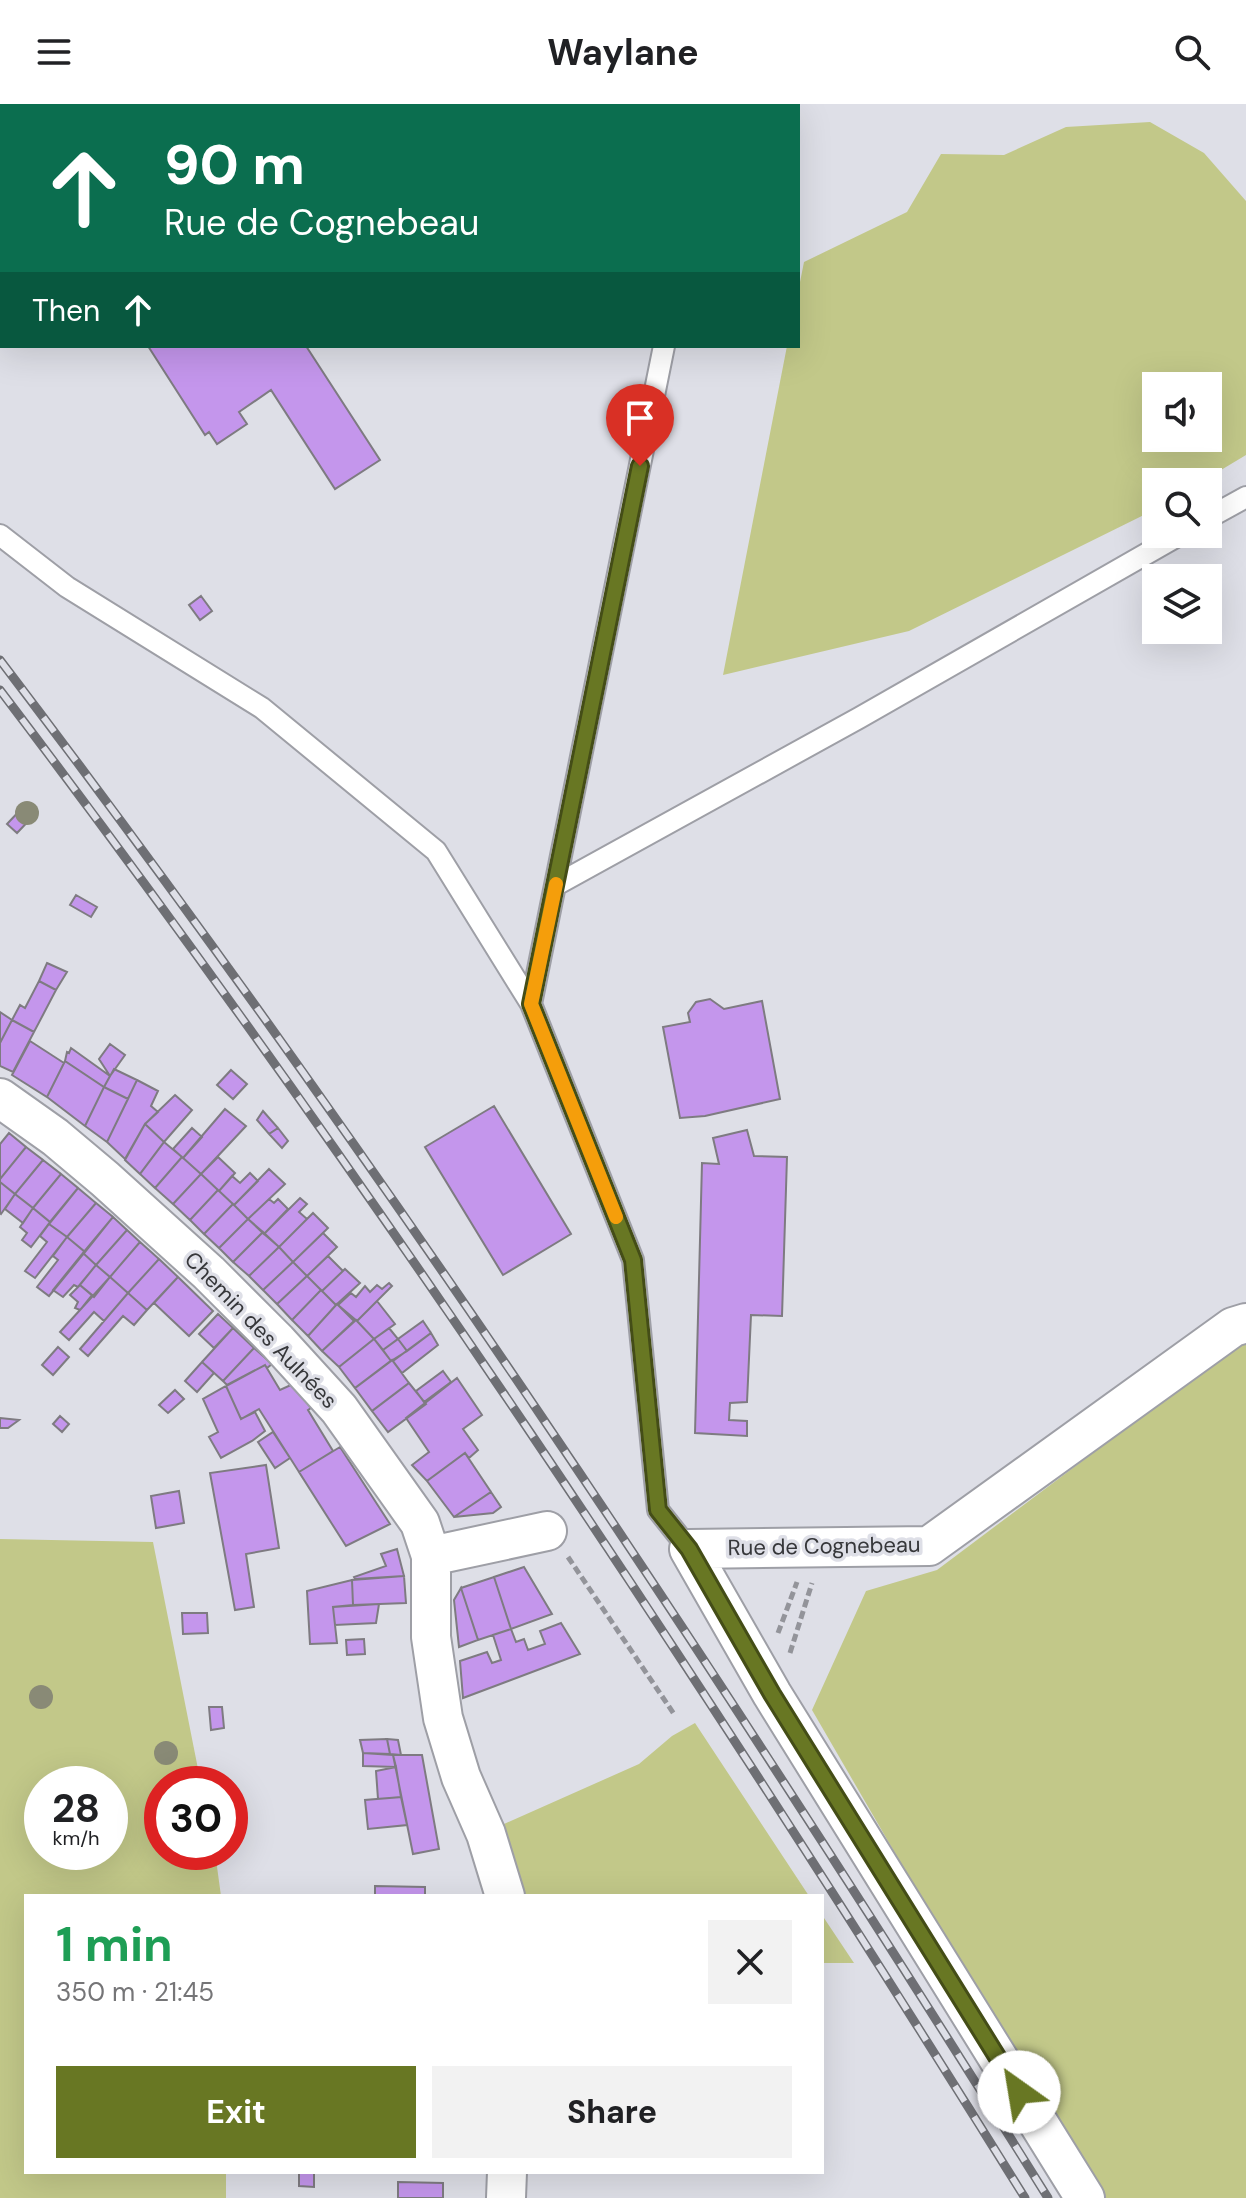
<!DOCTYPE html>
<meta charset="utf-8">
<style>
:root{--surface:#fff;--page:#f2f2f2;--text:#202124;--muted:#757577;--accent:#687723}
body{margin:0;font-family:"DM Sans",sans-serif;background:var(--page);color:var(--text);height:100vh;display:flex;flex-direction:column;font-size:30px;white-space:nowrap}
*{box-sizing:border-box;margin:0}
p{font-size:26px;color:var(--muted)}
.icon{flex:none;width:44px;height:44px;fill:none;stroke:currentColor;stroke-width:2;stroke-linecap:round;stroke-linejoin:round}
.map{position:relative;flex:1;overflow:hidden}
.panel{position:absolute;left:24px;top:1790px;width:800px;height:280px;display:flex;flex-direction:column;background:var(--surface);border-radius:0px;box-shadow:0 8px 32px #0002}
.panel>*{flex:none}
.guide{position:absolute;left:0px;top:0px;width:800px;height:244px;box-shadow:0 8px 32px #0002;background:#0b6e4f;color:#fff;overflow:hidden}
.buttons{position:absolute;left:1142px;top:268px;display:grid;gap:16px}
.buttons a{display:grid;place-items:center;width:80px;height:80px;border-radius:0px;background:var(--surface);box-shadow:0 8px 32px #0002;font-size:40px}
.speed{position:absolute;left:24px;top:1662px;display:flex;gap:16px;font-size:40px;font-weight:700;text-align:center}
.speed>*{display:grid;place-content:center;width:104px;height:104px;border-radius:50%;background:var(--surface);box-shadow:0 8px 32px #0002;line-height:1}
.speed small{font-size:20px;font-weight:400}
.speed .limit{border:12px solid #d22;background:#fff;color:#111}
.pin{position:absolute;display:grid;place-items:center;width:68px;height:68px;color:#fff;margin:-82px -34px;border-radius:50% 50% 50% 0;rotate:-45deg;box-shadow:0 0 8px #0007}
.pin .icon{rotate:45deg}
.me{position:absolute;width:88px;margin:-44px;rotate:328deg;stroke-linejoin:round;filter:drop-shadow(0 0 6px #0008)}
.turn{display:flex;align-items:center;gap:28px;height:168px;padding:0 32px;font-size:36px}
.turn .icon{width:104px;height:104px;stroke-width:2.5}
.turn b{display:block;font-size:56px;line-height:68px}
.then{display:flex;align-items:center;height:76px;padding:0 32px;background:#0003;gap:16px;font-size:30px}
.round{display:grid;place-items:center;flex:none;width:84px;height:84px;border-radius:0px;background:var(--page)}
.overview{display:flex;align-items:center;justify-content:space-between;height:136px;padding:0 32px}
h1{font-size:48px;font-weight:700;line-height:60px;color:#1e9e55}
.cta{display:flex;gap:16px;margin-top:auto;padding:16px 32px}
.cta a{flex:1;height:92px;border-radius:0px;background:var(--accent);color:#fff;font-size:32px;font-weight:700;line-height:92px;text-align:center}
.cta a+a{background:var(--page);color:var(--text)}
header{display:flex;justify-content:space-between;align-items:center;height:104px;padding:0 32px;background:var(--surface);font-size:36px;font-weight:700}
.map>svg:first-child{display:block}
.green{fill:#c2c889;fill-rule:evenodd}
.building{fill:#c496ec;stroke:#7e7b81;stroke-width:2}
.lines{fill:none;stroke-linecap:round;stroke-linejoin:round}
.lane-casing{stroke:#9e9fa6;stroke-width:24}
.street-casing{stroke:#9e9fa6;stroke-width:42}
.path{stroke:#93949a;stroke-width:5;stroke-dasharray:8 4;stroke-linecap:butt}
.lane{stroke:#fff;stroke-width:20}
.street{stroke:#fff;stroke-width:38}
.rail-casing{stroke:#6e6f74;stroke-width:9}
.rail{stroke:#dedfe7;stroke-width:6;stroke-dasharray:18;stroke-linecap:butt}
.tree{fill:#898a76}
.route-casing{stroke:#444d17;stroke-width:20}
.route{stroke:#687723;stroke-width:14}
.slow{stroke:#f59e0b;stroke-width:14}
.labels{text-anchor:middle;dominant-baseline:central;stroke-width:7;stroke-linejoin:round;paint-order:stroke}
.street-label{font-size:22px;fill:#36373a;stroke:#dedfe7}
</style>
<header><svg class="icon" aria-label="menu" viewBox="0 0 24 24"><path d="M4 6h16M4 12h16M4 18h16"/></svg>Waylane<svg class="icon" aria-label="search" viewBox="0 0 24 24"><circle cx="10" cy="10" r="6"/><path d="M15 15l6 6"/></svg></header>
<div class="map">
<svg width="1246" height="2094" viewBox="0 0 1246 2094">
<rect width="100%" height="100%" fill="#dedfe7"/>
<path class="green" d="M 1150,18 L 1204,49 L 1246,97 L 1246,351 L 1201,378 L 1156,378 L 1156,405 L 909,527 L 723,571 L 787,242 L 798,242 L 798,188 L 804,158 L 907,108 L 941,50 L 1004,51 L 1066,23 ZM 1156,282 L 1208,282 L 1208,334 L 1156,334 Z
M 1246,1234 L 1246,2094 L 1095,2094 L 812,1606 L 866,1487 L 937,1466 Z
M 0,1435 L 153,1438 L 201,1680 L 162,1680 L 162,1748 L 215,1748 L 221,1792 L 26,1792 L 26,2068 L 226,2068 L 226,2094 L 0,2094 ZM 110,1680 L 110,1748 L 42,1748 L 42,1680 Z
M 695,1619 L 809,1792 L 520,1792 L 504,1720 L 639,1660 L 672,1632 Z
M 822,1811 L 854,1859 L 822,1859 Z"/>
<path class="building" d="M 394,0 L 591,0 L 592,2 L 396,2 Z
M 148,242 L 306,242 L 380,356 L 335,385 L 271,286 L 239,308 L 247,320 L 217,340 L 209,328 L 205,331 Z
M 201,492 L 212,507 L 200,516 L 189,501 Z
M 25,701 L 35,710 L 17,729 L 7,720 Z
M 76,791 L 97,803 L 91,813 L 70,801 Z
M 47,859 L 67,868 L 56,886 L 39,877 Z
M 39,877 L 56,886 L 34,928 L 12,916 L 20,901 L 25,904 Z
M 710,895 L 724,905 L 762,897 L 780,995 L 705,1012 L 680,1014 L 663,923 L 690,918 L 688,909 L 696,898 Z
M 0,908 L 12,916 L 0,939 Z
M 12,916 L 34,928 L 13,968 L 0,962 L 0,939 Z
M 30,937 L 64,959 L 47,993 L 12,971 Z
M 110,940 L 125,951 L 110,972 L 99,955 Z
M 71,944 L 110,972 L 104,983 L 65,957 L 67,948 L 69,949 Z
M 65,957 L 104,983 L 85,1022 L 47,993 Z
M 114,965 L 137,976 L 128,995 L 104,983 Z
M 231,966 L 247,980 L 233,995 L 217,981 Z
M 137,976 L 158,987 L 151,1002 L 158,1008 L 145,1020 L 125,1055 L 107,1038 Z
M 104,983 L 128,995 L 107,1038 L 85,1022 Z
M 175,991 L 192,1006 L 164,1038 L 145,1020 Z
M 494,1002 L 571,1130 L 503,1171 L 425,1043 Z
M 225,1005 L 246,1022 L 201,1070 L 183,1054 Z
M 263,1007 L 278,1024 L 269,1030 L 257,1016 Z
M 145,1020 L 164,1038 L 140,1070 L 125,1056 Z
M 192,1024 L 202,1033 L 183,1054 L 173,1045 Z
M 278,1024 L 288,1037 L 282,1044 L 269,1030 Z
M 747,1026 L 754,1052 L 787,1053 L 782,1212 L 751,1211 L 747,1298 L 730,1299 L 729,1316 L 747,1317 L 747,1332 L 695,1329 L 702,1059 L 719,1060 L 713,1034 Z
M 9,1029 L 26,1043 L 0,1075 L 0,1040 Z
M 164,1038 L 182,1053 L 155,1084 L 140,1070 Z
M 26,1043 L 43,1056 L 15,1090 L 0,1078 L 0,1075 Z
M 182,1053 L 201,1070 L 173,1100 L 155,1084 Z
M 218,1053 L 235,1069 L 219,1087 L 201,1070 Z
M 43,1056 L 61,1070 L 33,1104 L 15,1090 Z
M 269,1065 L 285,1080 L 248,1115 L 234,1101 Z
M 250,1069 L 258,1077 L 234,1101 L 219,1087 L 232,1072 L 240,1079 Z
M 61,1070 L 78,1084 L 50,1118 L 33,1104 Z
M 201,1070 L 218,1086 L 190,1116 L 173,1100 Z
M 0,1078 L 15,1090 L 1,1110 L 0,1109 Z
M 78,1084 L 96,1099 L 67,1133 L 49,1120 Z
M 218,1086 L 233,1100 L 204,1130 L 190,1116 Z
M 15,1090 L 33,1104 L 23,1119 L 5,1105 Z
M 300,1094 L 307,1100 L 299,1108 L 307,1115 L 279,1143 L 264,1130 Z
M 269,1095 L 274,1099 L 278,1095 L 288,1105 L 264,1130 L 248,1115 Z
M 96,1099 L 113,1113 L 85,1148 L 67,1133 Z
M 233,1100 L 248,1115 L 219,1144 L 204,1130 Z
M 33,1104 L 50,1118 L 31,1143 L 22,1136 L 27,1129 L 20,1123 Z
M 313,1109 L 328,1124 L 293,1158 L 279,1143 Z
M 113,1113 L 127,1126 L 96,1161 L 83,1149 Z
M 248,1115 L 263,1128 L 233,1158 L 219,1144 Z
M 49,1120 L 67,1133 L 35,1174 L 25,1167 L 47,1138 L 40,1132 Z
M 127,1126 L 140,1138 L 110,1173 L 96,1161 Z
M 263,1128 L 279,1143 L 249,1172 L 233,1158 Z
M 323,1129 L 337,1143 L 307,1172 L 293,1158 Z
M 67,1133 L 85,1148 L 49,1192 L 37,1183 L 58,1156 L 53,1152 Z
M 140,1138 L 159,1155 L 128,1189 L 110,1173 Z
M 279,1143 L 293,1158 L 263,1186 L 249,1172 Z
M 83,1149 L 96,1161 L 78,1183 L 74,1181 L 63,1193 L 53,1186 Z
M 328,1152 L 343,1167 L 322,1187 L 307,1172 Z
M 159,1155 L 178,1173 L 147,1206 L 128,1189 Z
M 293,1158 L 307,1172 L 277,1200 L 263,1186 Z
M 96,1161 L 110,1173 L 94,1193 L 80,1181 Z
M 345,1165 L 360,1179 L 336,1201 L 322,1187 Z
M 307,1172 L 321,1186 L 292,1216 L 277,1200 Z
M 110,1173 L 128,1189 L 104,1217 L 94,1208 L 69,1236 L 60,1228 Z
M 178,1173 L 213,1207 L 189,1232 L 154,1199 Z
M 389,1179 L 392,1182 L 357,1217 L 338,1201 L 351,1189 L 356,1193 L 365,1182 L 370,1188 L 377,1181 L 382,1185 Z
M 80,1181 L 92,1191 L 80,1206 L 75,1204 L 78,1198 L 70,1191 Z
M 321,1186 L 336,1201 L 308,1232 L 292,1216 Z
M 128,1189 L 147,1206 L 134,1221 L 123,1212 L 88,1252 L 80,1245 Z
M 377,1197 L 395,1220 L 374,1235 L 357,1217 Z
M 337,1200 L 354,1217 L 322,1247 L 308,1232 Z
M 218,1210 L 233,1224 L 214,1244 L 199,1230 Z
M 356,1216 L 374,1235 L 339,1263 L 322,1247 Z
M 423,1217 L 431,1229 L 407,1247 L 398,1235 Z
M 233,1224 L 254,1244 L 223,1277 L 202,1258 Z
M 389,1224 L 398,1235 L 383,1246 L 374,1235 Z
M 431,1229 L 438,1241 L 402,1269 L 393,1257 Z
M 374,1235 L 391,1257 L 355,1284 L 339,1263 Z
M 398,1235 L 407,1247 L 391,1257 L 383,1246 Z
M 58,1243 L 69,1253 L 53,1271 L 42,1261 Z
M 254,1244 L 272,1260 L 267,1264 L 265,1261 L 227,1281 L 223,1277 Z
M 392,1256 L 409,1279 L 372,1307 L 355,1284 Z
M 202,1258 L 214,1269 L 197,1288 L 185,1277 Z
M 265,1261 L 280,1286 L 293,1280 L 311,1304 L 308,1306 L 333,1347 L 299,1368 L 259,1305 L 241,1315 L 226,1282 Z
M 443,1267 L 451,1278 L 424,1298 L 416,1287 Z
M 457,1274 L 482,1311 L 463,1325 L 478,1346 L 469,1354 L 465,1349 L 427,1377 L 412,1361 L 429,1348 L 406,1314 Z
M 409,1279 L 426,1300 L 388,1328 L 372,1307 Z
M 226,1282 L 241,1315 L 255,1308 L 265,1327 L 252,1337 L 221,1354 L 209,1333 L 218,1328 L 203,1295 Z
M 175,1286 L 184,1295 L 168,1309 L 159,1301 Z
M 60,1312 L 69,1320 L 62,1328 L 53,1320 Z
M 0,1314 L 19,1316 L 8,1324 L 0,1324 Z
M 273,1328 L 290,1354 L 275,1364 L 258,1338 Z
M 340,1343 L 390,1420 L 346,1442 L 299,1368 Z
M 465,1349 L 491,1388 L 454,1413 L 427,1377 Z
M 266,1361 L 279,1444 L 246,1450 L 254,1503 L 235,1506 L 210,1369 Z
M 179,1387 L 184,1419 L 156,1424 L 151,1392 Z
M 491,1388 L 501,1403 L 493,1409 L 454,1413 Z
M 397,1445 L 404,1472 L 355,1475 L 354,1473 L 386,1462 L 381,1450 Z
M 524,1463 L 552,1510 L 511,1525 L 494,1473 Z
M 404,1472 L 406,1499 L 353,1501 L 352,1476 Z
M 494,1473 L 511,1525 L 478,1536 L 461,1484 Z
M 352,1476 L 353,1501 L 333,1503 L 337,1539 L 310,1540 L 307,1487 Z
M 461,1484 L 478,1536 L 459,1543 L 454,1496 Z
M 379,1500 L 376,1519 L 335,1521 L 333,1503 Z
M 182,1509 L 207,1509 L 208,1529 L 183,1530 Z
M 561,1519 L 580,1550 L 463,1594 L 460,1557 L 487,1548 L 492,1559 L 501,1556 L 493,1531 L 511,1525 L 516,1538 L 524,1535 L 528,1546 L 545,1540 L 540,1527 Z
M 364,1535 L 365,1550 L 347,1551 L 346,1536 Z
M 209,1603 L 222,1603 L 224,1624 L 211,1626 Z
M 387,1635 L 398,1636 L 401,1651 L 390,1650 Z
M 387,1635 L 390,1650 L 363,1649 L 360,1636 Z
M 363,1649 L 393,1651 L 396,1663 L 363,1662 Z
M 393,1651 L 422,1651 L 439,1745 L 413,1750 Z
M 396,1663 L 401,1693 L 378,1695 L 376,1667 Z
M 401,1693 L 407,1721 L 368,1725 L 365,1696 Z
M 375,1782 L 425,1783 L 425,1792 L 375,1792 Z
M 299,2068 L 314,2068 L 314,2083 L 299,2082 Z
M 398,2078 L 443,2079 L 443,2094 L 398,2094 Z"/>
<g class="lines">
<defs>
<path id="lane" d="M 711,2 L 712,0
M 1208,414 L 1246,393
M 0,431 L 67,483 L 262,604 L 436,747 L 531,900 L 633,1156 L 658,1406 L 689,1445
M 556,781 L 859,614 L 1181,430
M 531,900 L 664,242"/>
<path id="street" d="M 0,994 L 55,1033 L 105,1075 L 209,1169 L 277,1237 L 339,1305 L 420,1419 L 431,1452 L 431,1533 L 443,1614 L 461,1673 L 486,1730 L 505,1792
M 431,1452 L 547,1427
M 506,2094 L 507,2068
M 1085,2094 L 772,1590 L 689,1445 L 929,1442 L 1233,1223 L 1246,1219"/>
</defs>
<use href="#lane" class="lane-casing"/>
<use href="#street" class="street-casing"/>
<path class="path" d="M 568,1453 L 674,1610
M 778,1529 L 797,1478
M 790,1549 L 812,1479"/>
<use href="#lane" class="lane"/>
<use href="#street" class="street"/>
<defs>
<path id="rail" d="M 0,556 C 376,1050 719,1567 1048,2094
M 0,586 C 368,1071 704,1578 1025,2094"/>
</defs>
<use href="#rail" class="rail-casing"/>
<use href="#rail" class="rail"/>
</g>
<g class="tree">
<circle cx="27" cy="709" r="12"/>
<circle cx="41" cy="1593" r="12"/>
<circle cx="166" cy="1649" r="12"/>
</g>
<g class="lines">
<defs>
<path id="route" d="M 640,362 L 531,900 L 633,1156 L 658,1406 L 689,1445 L 772,1590 L 1019,1988"/>
</defs>
<use href="#route" class="route-casing"/>
<use href="#route" class="route"/>
<path class="slow" d="M 556,780 L 531,900 L 616,1113"/>
</g>
<g class="labels">
<g class="street-label">
<text transform="translate(261 1226) rotate(46)">Chemin des Aulnées</text>
<text transform="translate(824 1442) rotate(-1)">Rue de Cognebeau</text>
</g>
</g>
</svg>
<div class="buttons">
<a><svg class="icon" aria-label="sound" viewBox="0 0 24 24"><path d="M4 9h4l5-4v14l-5-4H4zM17 9q2 3 0 6"/></svg></a>
<a><svg class="icon" aria-label="search" viewBox="0 0 24 24"><circle cx="10" cy="10" r="6"/><path d="M15 15l6 6"/></svg></a>
<a><svg class="icon" aria-label="layers" viewBox="0 0 24 24"><path d="M12 4l9 5-9 5-9-5zM3 14l9 5 9-5"/></svg></a>
</div>
<div class="speed"><div>28<small>km/h</small></div><div class="limit">30</div></div>
<div class="pin" style="left:640px;top:362px;background:#d93025"><svg class="icon" aria-label="arrive" viewBox="0 0 24 24"><path d="M6 21V4h12l-3 4 3 4H6"/></svg></div>
<svg class="me" style="left:1019px;top:1988px" viewBox="-20 -20 40 40"><circle r="19" fill="#fff"/><path d="M0-13L10 11 0 6-10 11z" fill="#687723"/></svg>
<div class="guide">
<div class="turn"><svg class="icon" aria-label="ahead" viewBox="0 0 24 24"><path d="M12 20V5M6 11l6-6 6 6"/></svg><div><b>90 m</b>Rue de Cognebeau</div></div>
<div class="then">Then<svg class="icon" aria-label="ahead" viewBox="0 0 24 24"><path d="M12 20V5M6 11l6-6 6 6"/></svg></div>
</div>
<section class="panel">
<div class="overview"><div><h1>1 min</h1><p>350 m · 21:45</p></div><a class="round"><svg class="icon" aria-label="close" viewBox="0 0 24 24"><path d="M6 6l12 12M18 6L6 18"/></svg></a></div>
<div class="cta"><a>Exit</a><a>Share</a></div>
</section>
</div>
